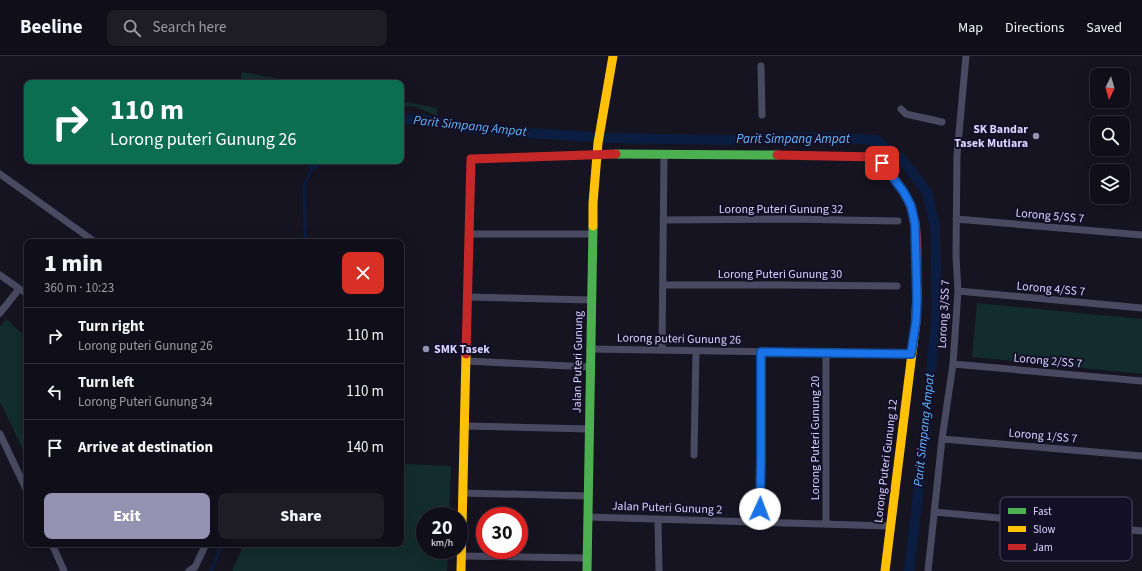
<!DOCTYPE html>
<meta charset="utf-8">
<style>
:root{--surface:#100f19;--page:#1e1d26;--text:#f1f3f6;--muted:#9c9ca2;--line:#302f38;--accent:#9591b1}
body{margin:0;font-family:"Source Sans 3",sans-serif;background:var(--page);color:var(--text);height:100vh;display:flex;flex-direction:column;font-size:15px;white-space:nowrap}
*{box-sizing:border-box;margin:0}
p{font-size:13px;color:var(--muted)}
.icon{flex:none;width:22px;height:22px;fill:none;stroke:currentColor;stroke-width:2;stroke-linecap:round;stroke-linejoin:round}
.map{position:relative;flex:1;overflow:hidden}
.side{position:absolute;left:24px;top:183px;width:380px;height:308px;display:flex;flex-direction:column;background:var(--surface);border-radius:8px;box-shadow:0 4px 16px #0002,0 0 0 1px var(--line)}
.side>*{flex:none}
.banner{position:absolute;left:24px;top:24px;width:380px;height:84px;border-radius:8px;box-shadow:0 4px 16px #0002,0 0 0 1px var(--line);background:#0b6e4f;color:#fff;overflow:hidden}
.needle{width:26px;rotate:185deg}
.tools{position:absolute;left:1090px;top:12px;display:grid;gap:8px}
.tools a{display:grid;place-items:center;width:40px;height:40px;border-radius:8px;background:var(--surface);box-shadow:0 4px 16px #0002,0 0 0 1px var(--line);font-size:20px}
.speed{position:absolute;left:416px;top:451px;display:flex;gap:8px;font-size:20px;font-weight:700;text-align:center}
.speed>*{display:grid;place-content:center;width:52px;height:52px;border-radius:50%;background:var(--surface);box-shadow:0 4px 16px #0002,0 0 0 1px var(--line);line-height:1}
.speed small{font-size:10px;font-weight:400}
.speed .limit{border:6px solid #d22;background:#fff;color:#111}
.pin{position:absolute;display:grid;place-items:center;width:34px;height:34px;color:#fff;margin:-17px;border-radius:8px;box-shadow:0 2px 6px #0006}
.me{position:absolute;width:44px;margin:-22px;rotate:2deg;stroke-linejoin:round;filter:drop-shadow(0 0 3px #0008)}
.turn{display:flex;align-items:center;gap:14px;height:84px;padding:0 20px;font-size:18px}
.turn .icon{width:52px;height:52px;stroke-width:2.5}
.turn b{display:block;font-size:28px;line-height:34px}
.round{display:grid;place-items:center;flex:none;width:42px;height:42px;border-radius:8px;background:var(--page)}
.summary{display:flex;align-items:center;justify-content:space-between;height:68px;padding:0 20px}
h1{font-size:24px;font-weight:800;line-height:30px}
.cta{display:flex;gap:8px;margin-top:auto;padding:8px 20px}
.cta a{flex:1;height:46px;border-radius:8px;background:var(--accent);color:#fff;font-size:16px;font-weight:800;line-height:46px;text-align:center}
.cta a+a{background:var(--page);color:var(--text)}
ul{padding:0;list-style:none}
li{display:flex;align-items:center;gap:12px;height:56px;padding:0 20px;border-top:1px solid var(--line)}
li div{flex:1}
li b{display:block;font-size:15px}
li em{font-style:normal}
header{display:flex;align-items:center;gap:24px;box-sizing:border-box;height:56px;padding:0 20px;background:var(--surface);border-bottom:1px solid var(--line)}
header strong{font-size:19px}
nav{display:flex;gap:22px;margin-inline-start:auto;font-size:14px}
.search{width:280px;height:36px;background:var(--page);display:flex;align-items:center;gap:10px;box-sizing:border-box;padding:0 14px;border-radius:8px;color:var(--muted);font-size:15px}
.map>svg:first-child{display:block}
.green{fill:#132c2d}
.lines{fill:none;stroke-linecap:round;stroke-linejoin:round}
.stream{stroke:#0b1e41;stroke-width:3}
.canal{stroke:#0b1e41;stroke-width:10}
.street{stroke:#4a4962;stroke-width:7}
.fast{stroke:#4caf50;stroke-width:9}
.slow{stroke:#ffc107;stroke-width:9}
.jam{stroke:#c62828;stroke-width:9}
.route-casing{stroke:#114b97;stroke-width:10}
.route{stroke:#1a73e8;stroke-width:7}
.poi-dot{fill:#9591b1;stroke:#130f26;stroke-width:1.5}
.labels{text-anchor:middle;dominant-baseline:central;stroke-width:4;stroke-linejoin:round;paint-order:stroke}
.poi-label{font-size:12px;font-weight:bold;fill:#d9d4ff;stroke:#130f26;text-anchor:end}
.street-label{font-size:12px;fill:#d9d4ff;stroke:#130f26}
.water-label{font-size:13px;font-style:italic;fill:#62b6ff;stroke:#130f26}
.key{fill:#130f26;stroke:#4e4a67;stroke-width:1}
.key-label{font-size:11px;fill:#d9d4ff}
</style>
<header>
<strong>Beeline</strong>
<div class="search"><svg class="icon" aria-label="search" viewBox="0 0 24 24"><circle cx="10" cy="10" r="6"/><path d="M15 15l6 6"/></svg>Search here</div>
<nav><a>Map</a><a>Directions</a><a>Saved</a></nav>
</header>
<div class="map">
<svg width="1142" height="515" viewBox="0 0 1142 515">
<rect width="100%" height="100%" fill="#161421"/>
<path class="green" d="M 242,16 L 301,27 L 240,27 Z
M 401,45 L 437,52 L 437,60 L 416,51 L 401,50 Z
M 977,247 L 1142,263 L 1142,318 L 972,301 Z
M 6,263 L 24,279 L 27,277 L 27,402 L 0,346 L 0,271 Z
M 401,408 L 451,410 L 449,460 L 425,460 L 425,494 L 448,494 L 447,515 L 232,515 L 244,488 L 401,488 Z"/>
<g class="lines">
<path class="stream" d="M 307,186 L 305,179 L 304,130 L 313,109
M 211,515 L 222,488"/>
<path class="canal" d="M 401,64 L 420,63 L 468,72 L 543,78 L 611,82 L 727,84 L 821,81 L 876,84 L 902,103 L 927,136 L 935,170 L 937,253 L 925,380 L 909,515
M 313,109 L 318,105"/>
<path class="street" d="M 761,10 L 762,59
M 901,53 L 906,58 L 942,66
M 0,118 L 95,186
M 956,163 L 1142,179
M 664,164 L 787,163 L 898,165
M 469,178 L 592,178
M 0,219 L 27,238
M 663,229 L 785,229 L 897,230
M 958,235 L 1142,252
M 467,241 L 591,244
M 0,257 L 19,233
M 590,293 L 911,298
M 662,294 L 664,99
M 466,305 L 590,311
M 953,308 L 1142,325
M 465,370 L 589,373
M 0,378 L 27,435
M 942,383 L 1142,400
M 694,399 L 696,295
M 463,437 L 588,440
M 934,456 L 1142,475
M 588,461 L 890,470
M 658,463 L 659,515
M 760,466 L 761,400 L 761,296
M 826,468 L 826,297
M 52,488 L 64,515
M 462,500 L 587,502
M 189,515 L 195,511 L 206,488
M 928,515 L 942,383 L 953,308 L 958,235 L 956,200 L 957,99 L 966,0"/>
<path class="fast" d="M 616,98 L 777,99
M 587,515 L 593,170"/>
<path class="slow" d="M 593,170 L 593,147 L 598,87 L 613,0
M 461,515 L 466,298
M 885,515 L 916,265 L 917,232"/>
<path class="jam" d="M 777,99 L 877,101 C 889,116 903,131 910,149 C 920,172 916,207 917,232
M 466,298 L 471,103 L 616,98"/>
</g>
<g class="lines">
<defs>
<path id="route" d="M 760,453 L 761,400 L 761,296 L 911,298 L 916,265 L 917,244 L 915,168 L 911,150 L 907,142 L 903,135 L 882,107"/>
</defs>
<use href="#route" class="route-casing"/>
<use href="#route" class="route"/>
</g>
<g class="poi-dot">
<circle cx="1036" cy="80" r="4"/>
<circle cx="426" cy="293" r="4"/>
</g>
<g class="labels">
<g class="poi-label">
<text x="1028" y="73">SK Bandar<tspan x="1028" dy="14">Tasek Mutiara</tspan></text>
<text x="434" y="293" text-anchor="start">SMK Tasek</text>
</g>
<g class="street-label">
<text x="781" y="153">Lorong Puteri Gunung 32</text>
<text transform="translate(1050 160) rotate(5)">Lorong 5/SS 7</text>
<text x="780" y="218">Lorong Puteri Gunung 30</text>
<text transform="translate(1051 233) rotate(5)">Lorong 4/SS 7</text>
<text transform="translate(944 258) rotate(-87)">Lorong 3/SS 7</text>
<text transform="translate(679 283) rotate(1)">Lorong puteri Gunung 26</text>
<text transform="translate(1048 305) rotate(5)">Lorong 2/SS 7</text>
<text transform="translate(578 306) rotate(-89)">Jalan Puteri Gunung</text>
<text transform="translate(1043 380) rotate(5)">Lorong 1/SS 7</text>
<text transform="translate(815 382) rotate(-90)">Lorong Puteri Gunung 20</text>
<text transform="translate(886 405) rotate(-83)">Lorong Puteri Gunung 12</text>
<text transform="translate(667 452) rotate(2)">Jalan Puteri Gunung 2</text>
</g>
<g class="water-label">
<text transform="translate(470 70) rotate(6)">Parit Simpang Ampat</text>
<text x="793" y="83">Parit Simpang Ampat</text>
<text transform="translate(924 374) rotate(-84)">Parit Simpang Ampat</text>
</g>
</g>
<rect x="1000" y="441" width="132" height="64" rx="6" class="key"/>
<rect x="1008" y="452" width="18" height="6" fill="#4caf50"/>
<rect x="1008" y="470" width="18" height="6" fill="#ffc107"/>
<rect x="1008" y="488" width="18" height="6" fill="#c62828"/>
<g class="key-label">
<text x="1033" y="459">Fast</text>
<text x="1033" y="477">Slow</text>
<text x="1033" y="495">Jam</text>
</g>
</svg>
<div class="tools">
<a><svg class="needle" viewBox="-14 -14 28 28"><path d="M0-13l5 13h-10z" fill="#e53935"/><path d="M0 13l5-13h-10z" fill="#9c9ca2"/></svg></a>
<a><svg class="icon" aria-label="search" viewBox="0 0 24 24"><circle cx="10" cy="10" r="6"/><path d="M15 15l6 6"/></svg></a>
<a><svg class="icon" aria-label="layers" viewBox="0 0 24 24"><path d="M12 4l9 5-9 5-9-5zM3 14l9 5 9-5"/></svg></a>
</div>
<div class="speed"><div>20<small>km/h</small></div><div class="limit">30</div></div>
<div class="pin" style="left:882px;top:107px;background:#d93025"><svg class="icon" aria-label="arrive" viewBox="0 0 24 24"><path d="M6 21V4h12l-3 4 3 4H6"/></svg></div>
<svg class="me" style="left:760px;top:453px" viewBox="-20 -20 40 40"><circle r="19" fill="#fff"/><path d="M0-13L10 11 0 6-10 11z" fill="#1a73e8"/></svg>
<div class="banner">
<div class="turn"><svg class="icon" aria-label="right" viewBox="0 0 24 24"><path d="M7 20v-9h11M14 6l5 5-5 5"/></svg><div><b>110 m</b>Lorong puteri Gunung 26</div></div>
</div>
<section class="side">
<div class="summary"><div><h1>1 min</h1><p>360 m · 10:23</p></div><a class="round" style="background:#d93025;color:#fff"><svg class="icon" aria-label="close" viewBox="0 0 24 24"><path d="M6 6l12 12M18 6L6 18"/></svg></a></div>
<ul>
<li><svg class="icon" aria-label="right" viewBox="0 0 24 24"><path d="M7 20v-9h11M14 6l5 5-5 5"/></svg><div><b>Turn right</b><p>Lorong puteri Gunung 26</p></div><em>110 m</em></li>
<li><svg class="icon" aria-label="left" viewBox="0 0 24 24"><path d="M17 20v-9H6M10 6l-5 5 5 5"/></svg><div><b>Turn left</b><p>Lorong Puteri Gunung 34</p></div><em>110 m</em></li>
<li><svg class="icon" aria-label="arrive" viewBox="0 0 24 24"><path d="M6 21V4h12l-3 4 3 4H6"/></svg><div><b>Arrive at destination</b></div><em>140 m</em></li>
</ul>
<div class="cta"><a>Exit</a><a>Share</a></div>
</section>
</div>
